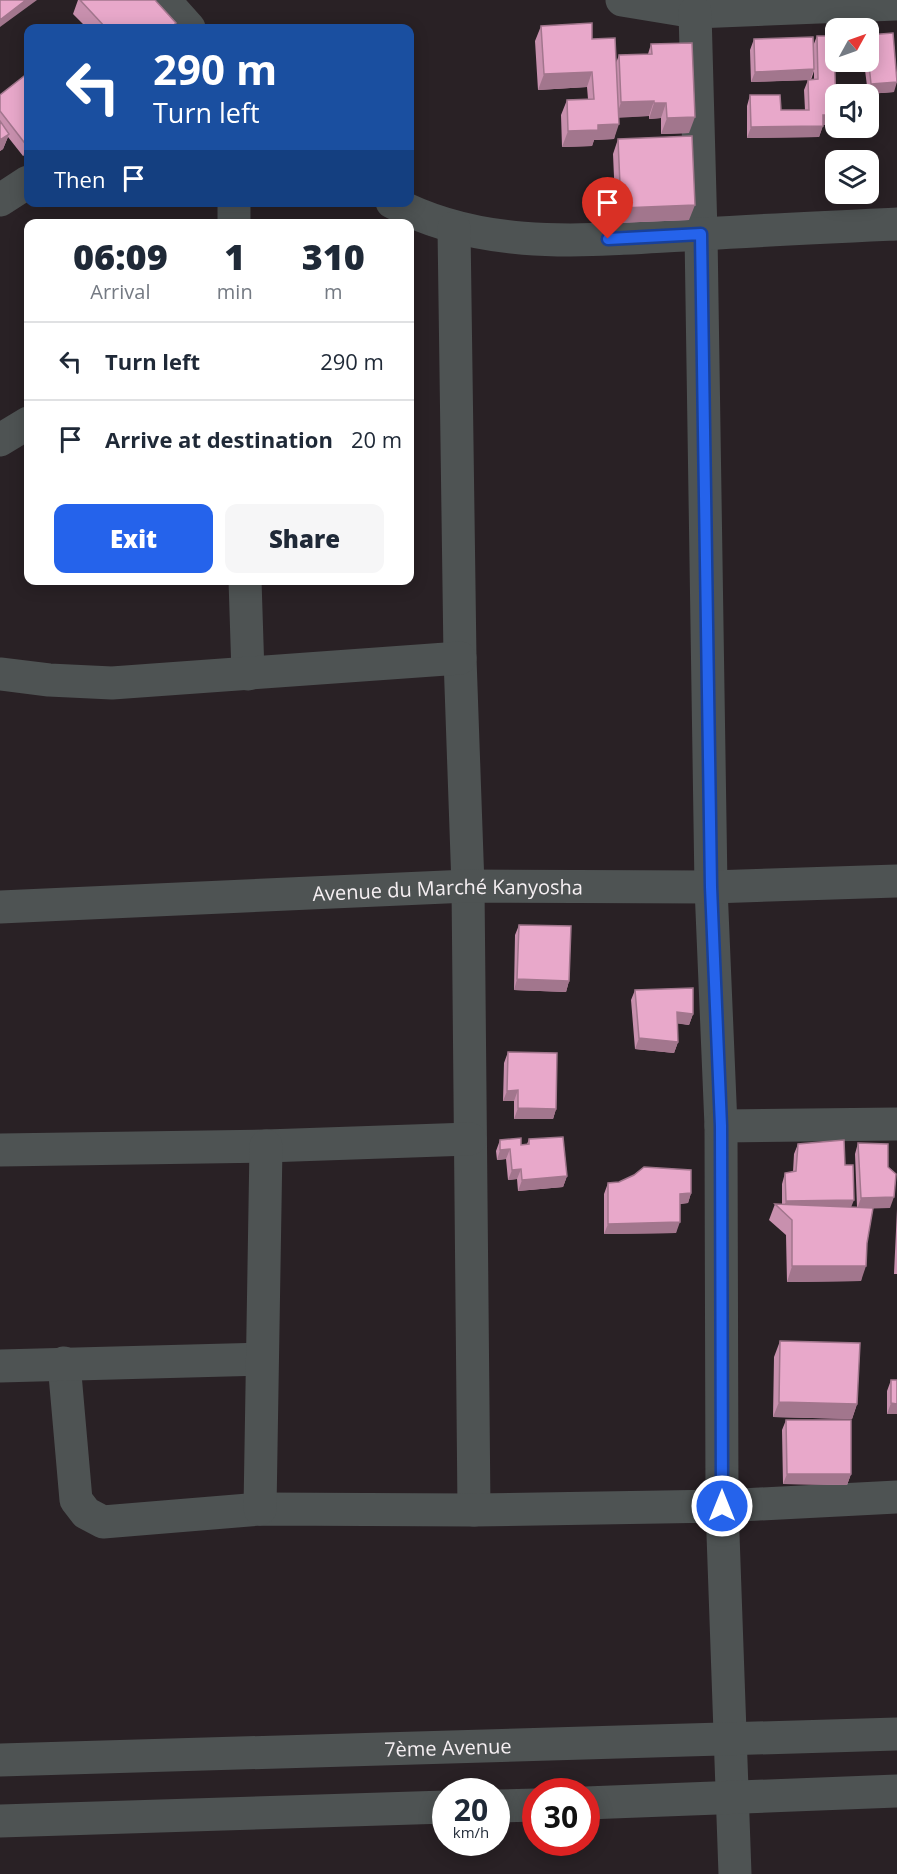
<!DOCTYPE html>
<meta charset="utf-8">
<style>
:root{--surface:#fff;--page:#f6f6f7;--text:#1f2937;--muted:#747a83;--line:#e0e1e3;--accent:#2563eb}
body{margin:0;font-family:"Open Sans",sans-serif;background:var(--page);color:var(--text);height:100vh;display:flex;flex-direction:column;font-size:22px;white-space:nowrap}
*{box-sizing:border-box;margin:0}
p{font-size:20px;color:var(--muted)}
.icon{flex:none;width:33px;height:33px;fill:none;stroke:currentColor;stroke-width:2;stroke-linecap:round;stroke-linejoin:round}
.map{position:relative;flex:1;overflow:hidden}
.side{position:absolute;left:24px;top:219px;width:390px;height:366px;display:flex;flex-direction:column;background:var(--surface);border-radius:12px;box-shadow:0 3px 15px #0003}
.side>*{flex:none}
.top-card{position:absolute;left:24px;top:24px;width:390px;height:183px;border-radius:12px;box-shadow:0 3px 15px #0003;background:#1a4fa0;color:#fff;overflow:hidden}
.needle{width:39px;rotate:50deg}
.tools{position:absolute;left:825px;top:18px;display:grid;gap:12px}
.tools a{display:grid;place-items:center;width:54px;height:54px;border-radius:12px;background:var(--surface);box-shadow:0 3px 15px #0003;font-size:30px}
.speed{position:absolute;left:432px;top:1778px;display:flex;gap:12px;font-size:30px;font-weight:700;text-align:center}
.speed>*{display:grid;place-content:center;width:78px;height:78px;border-radius:50%;background:var(--surface);box-shadow:0 3px 15px #0003;line-height:1}
.speed small{font-size:15px;font-weight:400}
.speed .limit{border:9px solid #d22;background:#fff;color:#111}
.pin{position:absolute;display:grid;place-items:center;width:51px;height:51px;color:#fff;margin:-62px -26px;border-radius:50% 50% 50% 0;rotate:-45deg;box-shadow:0 0 6px #0007}
.pin .icon{rotate:45deg}
.me{position:absolute;width:66px;margin:-33px;rotate:0deg;stroke-linejoin:round;filter:drop-shadow(0 0 4px #0008)}
.turn{display:flex;align-items:center;gap:21px;height:126px;padding:0 30px;font-size:27px}
.turn .icon{width:78px;height:78px;stroke-width:2.5}
.turn b{display:block;font-size:42px;line-height:51px}
.then{display:flex;align-items:center;height:57px;padding:0 30px;background:#0003;gap:12px;font-size:22px}
.eta{display:flex;justify-content:space-evenly;align-items:center;height:102px;text-align:center}
.eta b{font-size:36px;font-weight:800;line-height:42px}
.button{display:flex;gap:12px;margin-top:auto;padding:12px 30px}
.button a{flex:1;height:69px;border-radius:12px;background:var(--accent);color:#fff;font-size:24px;font-weight:800;line-height:69px;text-align:center}
.button a+a{background:var(--page);color:var(--text)}
ul{padding:0;list-style:none}
li{display:flex;align-items:center;gap:18px;height:78px;padding:0 30px;border-top:2px solid var(--line)}
li div{flex:1}
li b{display:block;font-size:22px}
li em{font-style:normal}
.map>svg:first-child{display:block}
.lines{fill:none;stroke-linecap:round;stroke-linejoin:round}
.minor{stroke:#4e5353;stroke-width:33}
.wall{fill:#c890ae;fill-rule:evenodd}
.shaded-wall{fill:#a2768d}
.building{fill:#e8a8ca;stroke:#a2768d;stroke-width:1.5}
.route-casing{stroke:#184099;stroke-width:15}
.route{stroke:#2563eb;stroke-width:10}
.labels{text-anchor:middle;dominant-baseline:central;stroke-width:6;stroke-linejoin:round;paint-order:stroke}
.street-label{font-size:20px;fill:#f5eff2;stroke:#292125}
</style>
<div class="map">
<svg width="897" height="1874" viewBox="0 0 897 1874">
<rect width="100%" height="100%" fill="#292125"/>
<g class="lines">
<g class="minor">
<path d="M 164,0 L 189,28"/>
<path d="M 622,0 L 695,12 L 897,4"/>
<path d="M 695,12 L 701,234 L 711,887 L 721,1126 L 722,1506 L 735,1874"/>
<path d="M 0,200 L 28,182"/>
<path d="M 392,202 C 488,254 597,239 701,234 C 766,230 832,227 897,224"/>
<path d="M 234,224 L 234,202"/>
<path d="M 454,228 L 460,658 L 468,886 L 474,1510"/>
<path d="M 0,440 L 28,423"/>
<path d="M 245,580 L 248,674"/>
<path d="M 0,674 L 49,680 L 112,683 L 460,658"/>
<path id="s1" d="M 0,907 L 468,886 L 711,887 L 897,881"/>
<path d="M 721,1126 L 897,1124"/>
<path d="M 0,1150 L 266,1146 L 470,1139"/>
<path d="M 64,1363 L 76,1500 L 86,1513 L 103,1522 L 260,1509 L 474,1510 L 722,1506 L 897,1497"/>
<path d="M 0,1366 L 261,1359"/>
<path d="M 260,1509 L 266,1146"/>
<path id="s2" d="M 0,1760 L 897,1734"/>
<path d="M 586,1803 L 897,1791"/>
<path d="M 496,1806 L 536,1805"/>
<path d="M 0,1821 L 446,1807"/>
</g>
</g>
<path class="wall" d="M 78,0 L 155,0 L 176,23 L 174,28 L 87,28 L 73,14 Z
M 541,26 L 592,39 L 616,63 L 619,55 L 648,54 L 651,44 L 689,133 L 661,134 L 661,118 L 649,119 L 649,116 L 619,117 L 614,139 L 594,140 L 592,146 L 562,147 L 561,115 L 567,100 L 588,99 L 587,87 L 538,90 L 535,41 Z
M 868,35 L 894,92 L 868,94 L 864,62 L 868,62 Z
M 817,36 L 832,125 L 823,125 L 819,137 L 747,138 L 747,106 L 750,95 L 781,110 L 805,110 L 804,90 L 808,80 L 751,82 L 750,50 L 754,39 L 813,46 ZM 814,71 L 814,79 L 811,80 Z
M 28,73 L 28,152 L 23,156 L 8,137 L 3,149 L 0,151 L 0,95 Z
M 618,139 L 689,220 L 616,223 L 613,154 Z
M 519,925 L 569,981 L 566,992 L 514,990 L 515,935 Z
M 635,990 L 693,1014 L 689,1025 L 677,1023 L 678,1042 L 674,1053 L 635,1049 L 631,1000 Z
M 508,1052 L 556,1109 L 553,1119 L 514,1119 L 514,1101 L 503,1101 L 504,1063 Z
M 529,1139 L 567,1176 L 563,1187 L 518,1191 L 517,1179 L 508,1180 L 506,1159 L 497,1160 L 496,1151 L 500,1140 L 521,1145 L 527,1144 Z
M 858,1143 L 888,1167 L 890,1208 L 873,1208 L 867,1243 L 861,1281 L 787,1282 L 786,1235 L 769,1220 L 775,1204 L 782,1205 L 782,1184 L 785,1173 L 793,1172 L 794,1154 L 798,1144 L 845,1165 L 851,1207 L 857,1207 L 855,1154 Z
M 608,1183 L 691,1193 L 688,1203 L 680,1204 L 676,1233 L 604,1234 L 604,1194 Z
M 897,1209 L 897,1274 L 894,1274 Z
M 780,1341 L 857,1404 L 852,1419 L 773,1417 L 774,1357 Z
M 891,1380 L 897,1414 L 887,1414 L 887,1391 Z
M 786,1420 L 851,1474 L 847,1485 L 783,1484 L 782,1430 Z"/>
<path class="shaded-wall" d="M 26,0 L 37,0 L 0,27 L 0,20 Z
M 814,69 L 810,80 L 751,82 L 755,72 Z
M 592,72 L 587,87 L 538,90 L 544,74 Z
M 897,82 L 894,92 L 868,94 L 871,84 Z
M 654,101 L 649,116 L 616,118 L 621,102 Z
M 654,103 L 666,103 L 661,118 L 649,119 Z
M 823,115 L 836,115 L 832,125 L 819,125 Z
M 695,117 L 689,133 L 661,134 L 667,118 Z
M 619,124 L 614,139 L 594,140 L 592,146 L 562,147 L 568,131 L 598,125 Z
M 823,126 L 819,137 L 747,138 L 751,127 Z
M 9,134 L 3,149 L 0,151 L 0,140 Z
M 28,145 L 28,152 L 23,156 L 27,146 Z
M 695,205 L 689,220 L 616,223 L 621,208 Z
M 517,979 L 569,981 L 566,992 L 514,990 Z
M 677,1012 L 693,1014 L 689,1025 L 673,1023 Z
M 639,1038 L 678,1042 L 674,1053 L 635,1049 Z
M 518,1090 L 514,1101 L 503,1101 L 507,1091 Z
M 518,1108 L 556,1109 L 553,1119 L 514,1119 Z
M 510,1149 L 506,1159 L 497,1160 L 500,1150 Z
M 521,1169 L 517,1179 L 508,1180 L 512,1170 Z
M 567,1176 L 563,1187 L 518,1191 L 522,1180 Z
M 691,1193 L 688,1203 L 676,1204 L 680,1194 Z
M 894,1197 L 890,1208 L 857,1209 L 861,1198 Z
M 854,1200 L 850,1210 L 782,1212 L 786,1201 Z
M 680,1222 L 676,1233 L 604,1234 L 608,1224 Z
M 792,1266 L 866,1266 L 861,1281 L 787,1282 Z
M 779,1402 L 857,1404 L 852,1419 L 773,1417 Z
M 891,1403 L 897,1404 L 897,1414 L 887,1414 Z
M 787,1474 L 851,1474 L 847,1485 L 783,1484 Z"/>
<path class="building" d="M 0,0 L 26,0 L 0,20 Z
M 80,0 L 155,0 L 176,23 L 170,28 L 106,28 Z
M 592,23 L 592,39 L 615,38 L 619,124 L 598,125 L 598,130 L 568,131 L 567,100 L 594,99 L 592,72 L 544,74 L 541,26 Z
M 893,33 L 897,82 L 871,84 L 868,55 L 868,35 Z
M 817,36 L 834,36 L 836,115 L 823,115 L 823,126 L 751,127 L 750,95 L 780,95 L 781,110 L 809,110 L 808,80 L 818,79 Z
M 813,37 L 814,69 L 755,72 L 754,39 Z
M 692,43 L 695,117 L 667,118 L 666,103 L 654,103 L 654,101 L 621,102 L 619,55 L 652,54 L 651,44 Z
M 28,73 L 28,145 L 27,146 L 0,111 L 0,95 Z
M 0,121 L 9,134 L 0,140 Z
M 692,136 L 695,205 L 621,208 L 618,139 Z
M 519,925 L 571,926 L 569,981 L 517,979 Z
M 693,988 L 693,1014 L 677,1012 L 678,1042 L 639,1038 L 635,990 Z
M 508,1052 L 557,1053 L 556,1109 L 518,1108 L 518,1090 L 507,1091 Z
M 563,1137 L 567,1176 L 522,1180 L 521,1169 L 512,1170 L 510,1149 L 500,1150 L 500,1140 L 521,1138 L 521,1145 L 529,1144 L 529,1139 Z
M 844,1140 L 845,1165 L 853,1165 L 854,1200 L 786,1201 L 785,1173 L 796,1171 L 798,1144 Z
M 858,1143 L 888,1144 L 888,1167 L 896,1174 L 894,1197 L 861,1198 Z
M 644,1167 L 691,1170 L 691,1193 L 680,1194 L 680,1222 L 608,1224 L 608,1183 L 619,1182 L 634,1175 Z
M 775,1204 L 873,1208 L 867,1243 L 866,1266 L 792,1266 L 792,1220 Z
M 780,1341 L 860,1343 L 857,1404 L 779,1402 Z
M 891,1380 L 897,1380 L 897,1404 L 891,1403 Z
M 786,1420 L 851,1420 L 851,1474 L 787,1474 Z"/>
<g class="lines">
<defs>
<path id="route" d="M 608,239 L 701,234 L 711,887 L 721,1126 L 722,1506"/>
</defs>
<use href="#route" class="route-casing"/>
<use href="#route" class="route"/>
</g>
<g class="labels">
<g class="street-label">
<text stroke="none"><textPath href="#s1" startOffset="448">Avenue du Marché Kanyosha</textPath></text>
<text stroke="none"><textPath href="#s2" startOffset="448">7ème Avenue</textPath></text>
</g>
</g>
</svg>
<div class="tools">
<a><svg class="needle" viewBox="-14 -14 28 28"><path d="M0-13l5 13h-10z" fill="#e53935"/><path d="M0 13l5-13h-10z" fill="#747a83"/></svg></a>
<a><svg class="icon" aria-label="sound" viewBox="0 0 24 24"><path d="M4 9h4l5-4v14l-5-4H4zM17 9q2 3 0 6"/></svg></a>
<a><svg class="icon" aria-label="layers" viewBox="0 0 24 24"><path d="M12 4l9 5-9 5-9-5zM3 14l9 5 9-5"/></svg></a>
</div>
<div class="speed"><div>20<small>km/h</small></div><div class="limit">30</div></div>
<div class="pin" style="left:608px;top:239px;background:#d93025"><svg class="icon" aria-label="arrive" viewBox="0 0 24 24"><path d="M6 21V4h12l-3 4 3 4H6"/></svg></div>
<svg class="me" style="left:722px;top:1506px" viewBox="-20 -20 40 40"><circle r="17" fill="#2563eb" stroke="#fff" stroke-width="3"/><path d="M0-11L8 9 0 5-8 9z" fill="#fff"/></svg>
<div class="top-card">
<div class="turn"><svg class="icon" aria-label="left" viewBox="0 0 24 24"><path d="M17 20v-9H6M10 6l-5 5 5 5"/></svg><div><b>290 m</b>Turn left</div></div>
<div class="then">Then<svg class="icon" aria-label="arrive" viewBox="0 0 24 24"><path d="M6 21V4h12l-3 4 3 4H6"/></svg></div>
</div>
<section class="side">
<div class="eta">
<div><b>06:09</b><p>Arrival</p></div>
<div><b>1</b><p>min</p></div>
<div><b>310</b><p>m</p></div>
</div>
<ul>
<li><svg class="icon" aria-label="left" viewBox="0 0 24 24"><path d="M17 20v-9H6M10 6l-5 5 5 5"/></svg><div><b>Turn left</b></div><em>290 m</em></li>
<li><svg class="icon" aria-label="arrive" viewBox="0 0 24 24"><path d="M6 21V4h12l-3 4 3 4H6"/></svg><div><b>Arrive at destination</b></div><em>20 m</em></li>
</ul>
<div class="button"><a>Exit</a><a>Share</a></div>
</section>
</div>
